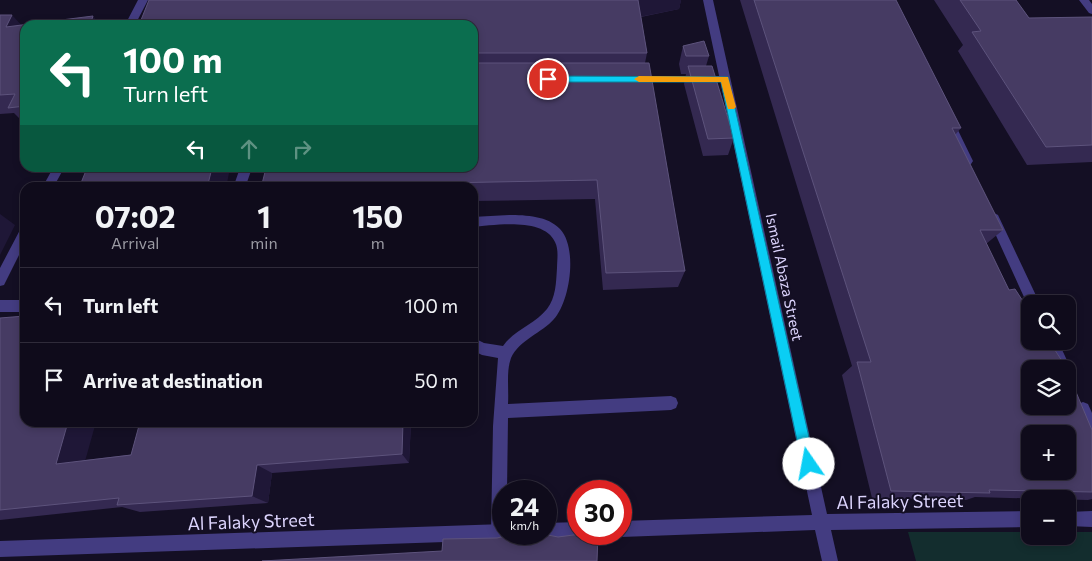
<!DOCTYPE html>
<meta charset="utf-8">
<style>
:root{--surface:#0f0b1b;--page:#1d1928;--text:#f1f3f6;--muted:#9b9ba3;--line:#2f2b3a}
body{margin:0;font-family:Commissioner,sans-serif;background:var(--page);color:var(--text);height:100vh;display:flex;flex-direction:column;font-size:19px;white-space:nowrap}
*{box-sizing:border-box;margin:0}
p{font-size:16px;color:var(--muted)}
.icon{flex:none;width:28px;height:28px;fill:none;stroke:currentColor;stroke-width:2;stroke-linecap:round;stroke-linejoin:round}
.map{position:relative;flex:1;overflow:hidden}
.sheet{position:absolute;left:20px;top:182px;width:458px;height:245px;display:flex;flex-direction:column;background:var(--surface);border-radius:15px;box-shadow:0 2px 8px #0003,0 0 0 1px var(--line)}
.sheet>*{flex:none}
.guide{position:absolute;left:20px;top:20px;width:458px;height:152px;border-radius:15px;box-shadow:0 2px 8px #0003,0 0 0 1px var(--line);background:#0b6e4f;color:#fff;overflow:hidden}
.buttons{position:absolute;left:1021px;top:295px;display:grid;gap:10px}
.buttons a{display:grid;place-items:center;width:55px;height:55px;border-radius:10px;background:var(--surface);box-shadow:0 2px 8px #0003,0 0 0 1px var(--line);font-size:25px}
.speed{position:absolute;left:492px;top:480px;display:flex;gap:10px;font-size:25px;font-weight:700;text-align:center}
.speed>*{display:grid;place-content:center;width:65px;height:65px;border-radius:50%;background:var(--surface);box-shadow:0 2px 8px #0003,0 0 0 1px var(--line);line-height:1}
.speed small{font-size:12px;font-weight:400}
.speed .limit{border:8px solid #d22;background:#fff;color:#111}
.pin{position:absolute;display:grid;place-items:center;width:42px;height:42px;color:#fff;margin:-21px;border:2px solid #fff;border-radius:50%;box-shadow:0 1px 5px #0007}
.me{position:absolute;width:55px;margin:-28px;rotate:348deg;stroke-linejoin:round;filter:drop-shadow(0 0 4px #0008)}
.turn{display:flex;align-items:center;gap:18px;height:105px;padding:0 20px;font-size:22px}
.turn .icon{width:65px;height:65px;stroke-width:2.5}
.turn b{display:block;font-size:35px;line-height:42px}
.lanes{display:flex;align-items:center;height:48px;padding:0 20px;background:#0003;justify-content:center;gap:25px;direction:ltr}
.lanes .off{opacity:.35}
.eta{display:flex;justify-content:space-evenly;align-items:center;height:85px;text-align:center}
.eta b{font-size:30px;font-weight:700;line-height:35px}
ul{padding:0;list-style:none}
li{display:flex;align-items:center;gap:15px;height:75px;padding:0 20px;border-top:1px solid var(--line)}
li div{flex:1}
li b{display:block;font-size:19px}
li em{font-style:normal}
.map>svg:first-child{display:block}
.green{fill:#132d2e}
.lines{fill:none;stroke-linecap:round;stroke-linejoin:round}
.service{fill:#433c81;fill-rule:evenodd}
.minor{fill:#433c81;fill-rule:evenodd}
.wall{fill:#342951}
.shaded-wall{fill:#1f1737}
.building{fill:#463b63;stroke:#5d537c;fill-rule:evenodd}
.route{fill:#0acef4;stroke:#06869f}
.slow{fill:#f59e0b}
.labels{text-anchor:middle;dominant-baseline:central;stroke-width:4;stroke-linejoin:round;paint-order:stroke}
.street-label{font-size:15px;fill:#dcd4fd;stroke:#140f24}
.near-street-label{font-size:18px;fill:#dcd4fd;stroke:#140f24}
</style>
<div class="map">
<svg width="1092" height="561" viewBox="0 0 1092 561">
<rect width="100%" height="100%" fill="#140f24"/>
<path class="green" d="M 908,532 L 1030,532 L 1030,536 L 1068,536 L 1068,532 L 1092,532 L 1092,561 L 916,561 Z"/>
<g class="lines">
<path class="service" d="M 635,76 L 725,76 L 730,79 L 725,82 L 635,82 L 630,79 Z
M 240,168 L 252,168 L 245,188 L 233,188 Z
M 509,215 C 526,215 548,216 560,229 C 578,248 570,301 554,319 C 542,333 519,340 511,358 C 506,371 509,390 508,404 L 671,396 L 676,398 L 678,403 L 676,408 L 671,410 L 508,418 L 507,491 L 504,491 L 504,534 L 506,534 L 505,539 L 499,541 L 493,539 L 491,533 L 493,426 L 498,358 L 482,355 L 472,350 L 472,337 L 484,343 L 503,346 C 514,330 535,324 547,309 C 556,297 556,283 557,268 C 557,260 559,250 555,242 C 544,217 494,225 472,227 L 472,217 Z
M 0,300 L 25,300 L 25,312 L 0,312 Z"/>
<path class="minor" d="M 138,0 L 148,0 L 135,25 L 125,25 Z
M 703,0 L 713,0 L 827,514 L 1030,511 L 1030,527 L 831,530 L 838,561 L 822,561 L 815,530 L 621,537 L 616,534 L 621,534 L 621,521 L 812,515 Z
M 1079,0 L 1089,0 L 1092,4 L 1092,14 L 1089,13 Z
M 948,116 L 953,120 L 973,161 L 971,164 L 967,165 L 961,161 L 943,120 Z
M 53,168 L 64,168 L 53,188 L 42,188 Z
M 994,213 L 998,215 L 1040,304 L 1030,304 L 1029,308 L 988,218 L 990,215 Z
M 25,226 L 25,243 L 4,285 L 0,286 L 0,268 L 21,228 Z
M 1044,341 L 1058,341 L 1071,369 L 1069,374 L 1068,369 L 1057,369 Z
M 1083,402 L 1088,404 L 1092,413 L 1092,436 L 1087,434 L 1076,409 L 1078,404 Z
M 1092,511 L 1092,527 L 1068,526 L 1068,512 Z
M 579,522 L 579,534 L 585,534 C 577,541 551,541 541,536 L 539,534 L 546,534 L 546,523 Z
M 504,524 L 504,534 L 511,534 L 510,538 L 504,540 L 0,557 L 0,541 Z"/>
</g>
<path class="wall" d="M 149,0 L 681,0 L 679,9 L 641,17 L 647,53 L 645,63 L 685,271 L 678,287 L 603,290 L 595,199 L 472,201 L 472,188 L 261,188 L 472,168 L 472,25 Z
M 740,0 L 896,0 L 961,128 L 955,135 L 1003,230 L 986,244 L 1009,290 L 1092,430 L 1092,499 L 1088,500 L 975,497 L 966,500 L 872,498 L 842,375 L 852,366 Z
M 934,0 L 1016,0 L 1029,18 L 1092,17 L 1092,162 L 1027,165 L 958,51 L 963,45 Z
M 0,15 L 22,25 L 25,25 L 25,124 L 14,113 L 0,114 Z
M 683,46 L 709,56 L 706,66 L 734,138 L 728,155 L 703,156 L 684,84 L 686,74 L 681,74 L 679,64 Z
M 0,318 L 85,460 L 411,422 L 409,463 L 272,473 L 268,503 L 140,512 L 122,507 L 0,520 Z"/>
<path class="shaded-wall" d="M 637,0 L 681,0 L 679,9 L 634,18 Z
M 12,15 L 25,29 L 6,27 Z
M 93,16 L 100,25 L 90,25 Z
M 212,168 L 230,168 L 226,188 L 207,188 Z
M 0,214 L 15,225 L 0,255 Z
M 68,422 L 96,422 L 82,472 L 56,464 Z
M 403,422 L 411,422 L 409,463 L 402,454 Z
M 257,465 L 272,473 L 268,503 L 252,496 Z"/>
<path class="building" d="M 149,0 L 638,0 L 647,53 L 472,53 L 472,25 L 139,25 Z
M 754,0 L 896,0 L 961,128 L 952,128 L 1003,230 L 980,230 L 1009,290 L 1015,289 L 1030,312 L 1030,341 L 1049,341 L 1064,364 L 1066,369 L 1030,369 L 1030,406 L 1068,406 L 1068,373 L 1092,430 L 1092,492 L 989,490 L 990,493 L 891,491 L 857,362 L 871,362 ZM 1030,434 L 1068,434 L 1068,471 L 1030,471 Z
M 960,0 L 1016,0 L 1029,18 L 1092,17 L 1092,145 L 1046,147 L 972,32 L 981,31 Z
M 0,15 L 12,15 L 6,27 L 93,16 L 90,25 L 25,25 L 25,106 L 8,108 L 15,94 L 0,95 Z
M 704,41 L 709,56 L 686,56 L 683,46 Z
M 472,63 L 649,63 L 685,271 L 606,273 L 597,180 L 339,185 L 339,188 L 261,188 L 266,168 L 472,168 Z
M 688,66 L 712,66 L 734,138 L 708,139 Z
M 87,168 L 212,168 L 207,188 L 79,188 Z
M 25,316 L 25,422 L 68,422 L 56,464 L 131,455 L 140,422 L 403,422 L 402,454 L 257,465 L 252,496 L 117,505 L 119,498 L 0,510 L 0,318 Z
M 509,534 L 543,534 L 558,537 L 581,534 L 598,535 L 597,561 L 262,561 L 442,551 L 443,539 L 497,538 L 509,535 Z"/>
<path class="route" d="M 548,76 L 728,77 L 815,464 L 813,469 L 809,471 L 804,469 L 802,464 L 721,82 L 548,82 L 543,79 Z"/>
<path class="slow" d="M 639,76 L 728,77 L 736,107 L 734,109 L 728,109 L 721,82 L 639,82 L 634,79 Z"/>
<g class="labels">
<g class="street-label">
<text transform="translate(785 277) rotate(78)">Ismail Abaza Street</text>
</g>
<g class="near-street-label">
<text transform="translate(900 501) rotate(-1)">Al Falaky Street</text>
<text transform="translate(251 521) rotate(-2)">Al Falaky Street</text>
</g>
</g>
</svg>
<div class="buttons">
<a><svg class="icon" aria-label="search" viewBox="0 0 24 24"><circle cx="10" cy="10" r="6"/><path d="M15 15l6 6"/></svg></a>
<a><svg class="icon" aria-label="layers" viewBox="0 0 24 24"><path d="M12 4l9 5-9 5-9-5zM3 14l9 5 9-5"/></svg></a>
<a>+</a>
<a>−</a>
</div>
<div class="speed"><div>24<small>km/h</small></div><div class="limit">30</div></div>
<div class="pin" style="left:548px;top:79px;background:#d93025"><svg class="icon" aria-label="arrive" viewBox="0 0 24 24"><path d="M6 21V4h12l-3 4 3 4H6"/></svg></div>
<svg class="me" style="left:809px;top:464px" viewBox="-20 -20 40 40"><circle r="19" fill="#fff"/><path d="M0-13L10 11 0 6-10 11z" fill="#0acef4"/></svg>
<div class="guide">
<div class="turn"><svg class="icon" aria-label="left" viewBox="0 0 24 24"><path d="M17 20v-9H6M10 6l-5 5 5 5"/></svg><div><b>100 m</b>Turn left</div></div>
<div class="lanes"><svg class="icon" aria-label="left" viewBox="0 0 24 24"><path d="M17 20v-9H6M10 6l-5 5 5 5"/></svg><svg class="icon off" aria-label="ahead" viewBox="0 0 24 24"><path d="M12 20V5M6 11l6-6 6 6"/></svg><svg class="icon off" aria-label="right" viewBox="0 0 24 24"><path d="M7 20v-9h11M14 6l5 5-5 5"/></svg></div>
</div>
<section class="sheet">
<div class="eta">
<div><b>07:02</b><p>Arrival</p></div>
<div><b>1</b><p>min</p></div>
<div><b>150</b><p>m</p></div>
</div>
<ul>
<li><svg class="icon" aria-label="left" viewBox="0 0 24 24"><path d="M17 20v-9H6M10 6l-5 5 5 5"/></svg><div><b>Turn left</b></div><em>100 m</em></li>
<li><svg class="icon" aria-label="arrive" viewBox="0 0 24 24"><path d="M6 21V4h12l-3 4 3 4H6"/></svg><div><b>Arrive at destination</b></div><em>50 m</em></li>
</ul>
</section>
</div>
